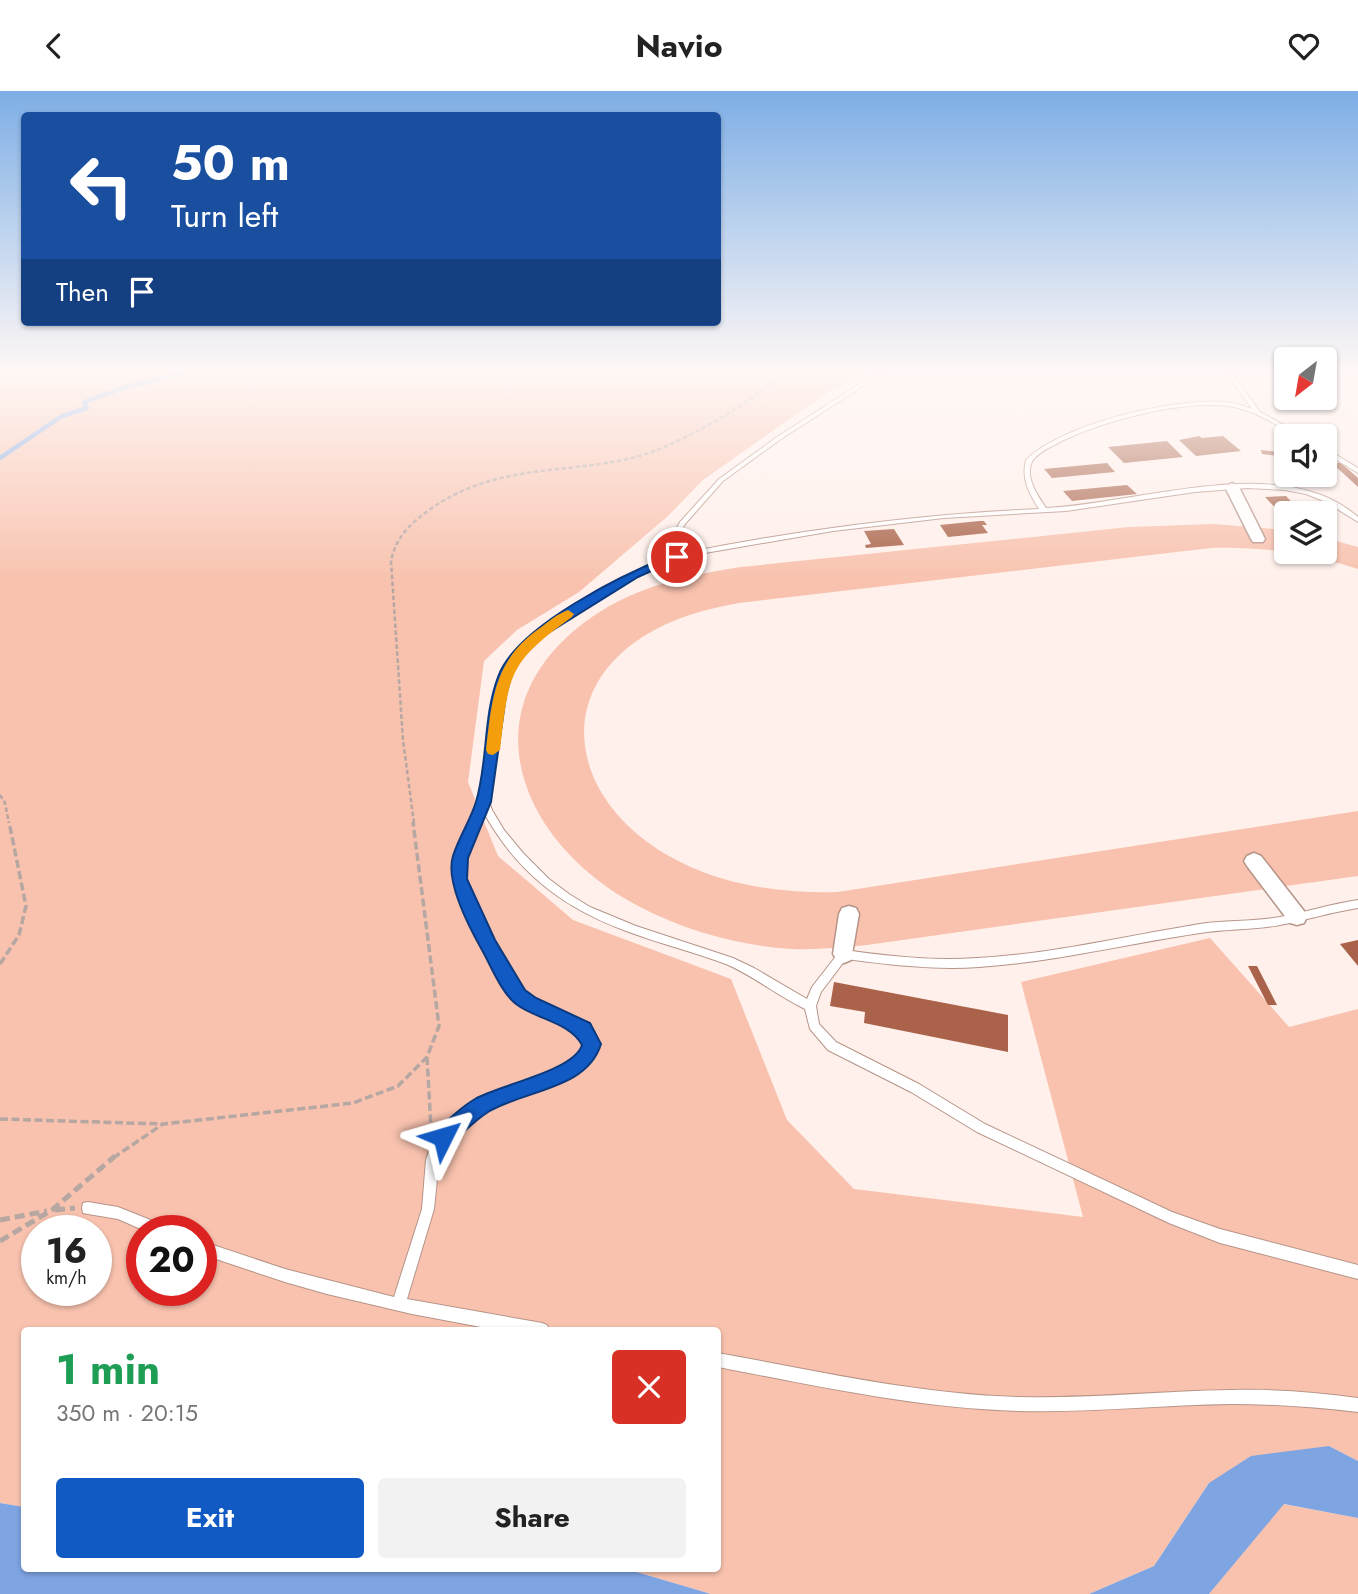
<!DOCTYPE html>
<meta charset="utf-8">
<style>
:root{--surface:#fff;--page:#f2f2f2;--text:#222;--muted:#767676;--accent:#1159c3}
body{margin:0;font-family:Jost,sans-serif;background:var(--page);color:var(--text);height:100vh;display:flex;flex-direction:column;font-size:26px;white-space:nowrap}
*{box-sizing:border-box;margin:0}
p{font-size:23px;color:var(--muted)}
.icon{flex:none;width:38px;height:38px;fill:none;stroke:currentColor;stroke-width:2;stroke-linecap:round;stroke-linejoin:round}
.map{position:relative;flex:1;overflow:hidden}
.details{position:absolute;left:21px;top:1236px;width:700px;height:245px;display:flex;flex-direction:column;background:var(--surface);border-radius:7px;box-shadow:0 2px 5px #0004}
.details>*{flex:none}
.guide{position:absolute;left:21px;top:21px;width:700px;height:214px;border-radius:7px;box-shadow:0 2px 5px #0004;background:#1a4fa0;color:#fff;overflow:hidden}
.needle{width:46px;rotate:211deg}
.tools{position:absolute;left:1274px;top:256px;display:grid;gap:14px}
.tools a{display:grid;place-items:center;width:63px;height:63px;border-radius:7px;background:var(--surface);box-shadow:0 2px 5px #0004;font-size:35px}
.speed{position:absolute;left:21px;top:1124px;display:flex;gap:14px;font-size:35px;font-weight:700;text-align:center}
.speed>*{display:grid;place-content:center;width:91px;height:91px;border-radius:50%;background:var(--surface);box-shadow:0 2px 5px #0004;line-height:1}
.speed small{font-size:18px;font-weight:400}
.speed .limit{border:10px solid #d22;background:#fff;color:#111}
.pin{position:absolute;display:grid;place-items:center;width:60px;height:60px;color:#fff;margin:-30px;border:4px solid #fff;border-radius:50%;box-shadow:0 2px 7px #0007}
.me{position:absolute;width:77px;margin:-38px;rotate:50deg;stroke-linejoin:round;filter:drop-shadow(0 0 5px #0008)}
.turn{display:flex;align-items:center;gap:24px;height:147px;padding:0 35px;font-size:32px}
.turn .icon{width:91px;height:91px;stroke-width:2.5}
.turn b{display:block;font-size:49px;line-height:60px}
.then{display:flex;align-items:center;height:66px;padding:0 35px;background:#0003;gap:14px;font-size:26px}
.round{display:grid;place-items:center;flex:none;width:74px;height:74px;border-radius:7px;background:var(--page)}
.head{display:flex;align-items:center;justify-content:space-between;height:119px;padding:0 35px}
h1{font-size:42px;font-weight:700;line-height:52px;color:#1e9e55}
.primary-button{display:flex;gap:14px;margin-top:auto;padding:14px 35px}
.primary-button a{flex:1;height:80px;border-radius:7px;background:var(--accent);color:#fff;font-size:28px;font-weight:700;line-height:80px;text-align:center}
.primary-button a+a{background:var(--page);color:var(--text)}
header{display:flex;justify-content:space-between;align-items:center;height:91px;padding:0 35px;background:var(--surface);font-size:32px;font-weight:700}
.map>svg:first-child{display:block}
.green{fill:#f8c2ae;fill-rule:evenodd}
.water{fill:#7ea4e2}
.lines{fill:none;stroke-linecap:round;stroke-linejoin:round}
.stream{stroke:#7ea4e2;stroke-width:4.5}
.building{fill:#aa634a}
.service-casing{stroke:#b69488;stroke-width:2}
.minor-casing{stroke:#b69488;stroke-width:3}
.path-far2{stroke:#b6a7a2;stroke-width:2.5;stroke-dasharray:4.5 2.5;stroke-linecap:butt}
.path-far1{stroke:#b6a7a2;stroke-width:3.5;stroke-dasharray:8 3.5;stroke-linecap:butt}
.path{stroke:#b6a7a2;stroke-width:5;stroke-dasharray:10 5;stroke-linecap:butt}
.service{fill:#fff;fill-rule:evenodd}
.minor{fill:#fff;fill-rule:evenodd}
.route{fill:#1159c3;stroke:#0b3a7f;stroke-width:2}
.slow{fill:#f59e0b}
</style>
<header><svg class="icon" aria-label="back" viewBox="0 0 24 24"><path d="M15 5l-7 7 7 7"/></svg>Navio<svg class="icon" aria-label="heart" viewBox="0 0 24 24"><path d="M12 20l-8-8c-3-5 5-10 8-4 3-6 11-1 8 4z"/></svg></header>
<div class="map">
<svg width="1358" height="1503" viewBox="0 0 1358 1503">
<rect width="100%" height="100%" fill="#fff0eb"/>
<path class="green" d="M 0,281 L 866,281 L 825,303 L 703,389 L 668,425 L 579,501 L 517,539 L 484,570 L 468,691 L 498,765 L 573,829 L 731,888 L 787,1029 L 854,1098 L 1083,1126 L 1021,891 L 1210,847 L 1289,936 L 1358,918 L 1358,1370 L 1329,1355 L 1209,1392 L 1154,1475 L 1089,1503 L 711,1503 L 623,1477 L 718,1477 L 718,1239 L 24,1239 L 24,1416 L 0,1412 ZM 37,1139 L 96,1139 L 96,1199 L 37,1199 ZM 142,1139 L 201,1139 L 201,1199 L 142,1199 Z
M 1214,433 L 1286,439 L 1286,460 L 1325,460 L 1325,447 L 1358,456 L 1358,478 C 1310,463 1262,455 1211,457 L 739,512 C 705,518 673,527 644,545 C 557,600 571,694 646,750 C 701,791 771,803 838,801 L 1358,720 L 1358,785 L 867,854 C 842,856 817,859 793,858 C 740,855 686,840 640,816 C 520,754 462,616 592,526 C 637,495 688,484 741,476 L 1129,436 Z
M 1283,1413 L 1358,1427 L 1358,1503 L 1209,1503 Z"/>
<path class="water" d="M 1329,1355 L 1358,1370 L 1358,1427 L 1284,1413 L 1209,1503 L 1089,1503 L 1154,1475 L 1209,1392 L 1251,1365 Z
M 0,1412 L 24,1416 L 24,1477 L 623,1477 L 711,1503 L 0,1503 Z"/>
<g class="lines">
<path class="stream" d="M 0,367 L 62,325 L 87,317 L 84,311 L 129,295 L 189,281"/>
</g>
<path class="building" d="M 1199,345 L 1202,347 L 1223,345 L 1241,360 L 1196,365 L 1179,349 Z
M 1167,350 L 1183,366 L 1124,372 L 1108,356 Z
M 1261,359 L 1286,362 L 1286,366 L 1262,363 Z
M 1107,372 L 1115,381 L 1052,387 L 1044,378 Z
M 1332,372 L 1341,372 L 1358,387 L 1358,396 Z
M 1127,394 L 1137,403 L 1072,410 L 1063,400 Z
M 1286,405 L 1301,421 L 1280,422 L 1265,406 Z
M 979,430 L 984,430 L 987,434 L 982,434 L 988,442 L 948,446 L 940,434 Z
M 894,438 L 904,454 L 866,457 L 865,454 L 871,453 L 864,440 Z
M 1358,849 L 1358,875 L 1340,853 Z
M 1248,875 L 1257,875 L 1277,914 L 1268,914 Z
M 834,891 L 1008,924 L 1008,961 L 864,932 L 865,921 L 830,915 Z"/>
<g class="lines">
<defs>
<path id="service" d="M 878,281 L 885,281 L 781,348 L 723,390 L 685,433 L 666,467 C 699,458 733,453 766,447 C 857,432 947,422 1039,418 C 1029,402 1021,388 1026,369 C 1064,332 1173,307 1226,311 C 1235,312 1244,315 1252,318 L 1225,281 L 1231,281 L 1260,321 L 1304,345 L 1296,345 C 1275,333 1252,318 1228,315 C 1180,309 1098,331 1056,353 C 1048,357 1034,364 1031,373 C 1026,388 1038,405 1046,417 C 1128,413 1243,374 1321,404 C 1335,409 1347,417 1358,426 L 1358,431 L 1326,411 L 1306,403 L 1285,399 L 1247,397 L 1195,401 L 1066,420 L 944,427 L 833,440 L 705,462 L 663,473 L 628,488 L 588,511 L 535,549 L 523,561 L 511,580 L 501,617 L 497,660 L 488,707 L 492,719 L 504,739 L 523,762 L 549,788 L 569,803 L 590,816 L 636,835 L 733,867 L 754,877 L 807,908 L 812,896 L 840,860 L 844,859 C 888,865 932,870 977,867 C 1053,863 1125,845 1200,833 C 1226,829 1253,831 1280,826 C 1306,821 1331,813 1358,809 L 1358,817 C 1332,821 1306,829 1280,834 C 1254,839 1227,838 1200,842 C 1126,853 1054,871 979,876 C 935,879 891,874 846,868 L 821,901 L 816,915 L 819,933 L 836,951 L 919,993 L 985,1033 L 1172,1121 L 1220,1138 L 1358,1174 L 1358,1188 L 1220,1152 L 1169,1132 L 977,1041 L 911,1001 L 828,959 L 810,938 L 805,918 C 778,905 754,885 726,873 C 694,861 661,853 629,841 C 565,818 518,783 484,722 C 476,739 463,759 463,778 C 463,806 510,894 534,909 C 555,923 592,922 597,953 L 592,966 L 577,981 L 485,1019 L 442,1057 L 439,1069 L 434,1118 L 407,1208 L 542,1232 L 547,1234 L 549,1239 L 497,1239 L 412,1223 L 327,1203 L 285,1191 L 201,1163 L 201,1150 L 285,1178 L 394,1206 L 422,1118 L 426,1069 L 433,1049 L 477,1011 L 569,973 L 581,963 L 586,953 L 584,947 L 571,936 L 530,918 L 523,914 L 515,906 L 504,891 L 480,849 L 468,824 L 454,787 L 453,775 L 458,759 L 479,711 L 495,604 L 503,580 L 517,557 L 545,533 L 603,496 L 657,470 L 680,431 L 719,388 L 777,346 Z
M 1325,357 L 1358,377 L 1358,382 L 1325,362 Z
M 88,1111 L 118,1116 L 163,1134 L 165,1139 L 143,1139 L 118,1128 L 88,1123 L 83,1122 L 82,1117 L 83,1112 Z
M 718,1262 C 817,1280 917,1303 1018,1306 C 1089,1308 1160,1300 1231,1299 C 1274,1298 1316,1301 1358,1307 L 1358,1321 C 1316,1316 1274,1313 1231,1313 C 1160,1314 1089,1322 1018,1320 C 917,1317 817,1295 718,1276 Z"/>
<path id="minor" d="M 1232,392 L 1239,396 L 1265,448 L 1263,451 L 1253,451 L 1251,448 L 1225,396 Z
M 1254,762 L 1261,765 L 1304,820 L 1307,826 L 1304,832 L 1297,834 L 1290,832 L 1247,775 L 1244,770 L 1247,765 Z
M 849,815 L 856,817 L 859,823 L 851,869 L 844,872 L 837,869 L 833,863 L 839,823 L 842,817 Z"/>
</defs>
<use href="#service" class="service-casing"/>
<use href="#minor" class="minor-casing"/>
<path class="path-far2" d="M 0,704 L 5,712 L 9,732
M 414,732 L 403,649 L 391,470 C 396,445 412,431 432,417 C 497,372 564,384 636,366 C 675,356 756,311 782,281"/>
<path class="path-far1" d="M 0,873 L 19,844 L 26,815 L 9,731
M 427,966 L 431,1037
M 0,1028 L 162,1033
M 113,1067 L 163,1033 L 353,1012 L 398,995 L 427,966 L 439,935 L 413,731"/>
<path class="path" d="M 55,1119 L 75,1117
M 0,1129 L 47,1120
M 0,1150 L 52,1119 L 115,1065"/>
<use href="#service" class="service"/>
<use href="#minor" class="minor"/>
</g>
<linearGradient id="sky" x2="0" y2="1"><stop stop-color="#7daee6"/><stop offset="0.57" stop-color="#fff8f6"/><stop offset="1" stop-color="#fff8f6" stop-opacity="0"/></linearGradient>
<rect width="1358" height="491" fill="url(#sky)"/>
<path class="route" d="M 672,464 L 682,466 L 638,486 L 545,544 L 525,562 L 512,583 L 506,604 L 491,711 L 468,767 L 467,788 L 495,849 L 525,899 L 536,907 L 590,932 L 601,953 C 587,999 524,999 488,1021 C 474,1030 462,1043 450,1053 L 443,1056 L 436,1053 L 433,1046 L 436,1040 C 448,1029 461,1016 475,1008 C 499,994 574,980 582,954 C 570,931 535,928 516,913 C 501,901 491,875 482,859 C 469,836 445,790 453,765 C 459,746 470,730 476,711 C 488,671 483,626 498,586 C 516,535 624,483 672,464 Z"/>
<path class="slow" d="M 568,519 L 574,523 L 572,526 C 508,572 509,582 500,659 L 493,664 L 488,663 L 486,659 C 492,608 494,569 540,537 C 548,531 557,523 568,519 Z"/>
</svg>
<div class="tools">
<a><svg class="needle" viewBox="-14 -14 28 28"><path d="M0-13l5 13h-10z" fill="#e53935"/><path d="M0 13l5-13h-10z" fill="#767676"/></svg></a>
<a><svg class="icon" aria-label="sound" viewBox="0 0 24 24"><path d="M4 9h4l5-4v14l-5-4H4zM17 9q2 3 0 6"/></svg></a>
<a><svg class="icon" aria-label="layers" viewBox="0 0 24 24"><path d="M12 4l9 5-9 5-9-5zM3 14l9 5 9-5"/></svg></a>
</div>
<div class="speed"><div>16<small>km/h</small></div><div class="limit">20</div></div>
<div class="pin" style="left:677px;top:466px;background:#d93025"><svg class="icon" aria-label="arrive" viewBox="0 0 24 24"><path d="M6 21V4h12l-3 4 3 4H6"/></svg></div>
<svg class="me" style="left:443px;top:1046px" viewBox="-20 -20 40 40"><path d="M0-17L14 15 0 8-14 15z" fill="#1159c3" stroke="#fff" stroke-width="4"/></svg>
<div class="guide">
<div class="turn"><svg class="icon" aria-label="left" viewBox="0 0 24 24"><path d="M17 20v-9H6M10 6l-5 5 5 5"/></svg><div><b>50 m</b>Turn left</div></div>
<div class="then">Then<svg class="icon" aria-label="arrive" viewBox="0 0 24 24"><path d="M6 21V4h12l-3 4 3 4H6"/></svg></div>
</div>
<section class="details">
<div class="head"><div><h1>1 min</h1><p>350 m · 20:15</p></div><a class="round" style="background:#d93025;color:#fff"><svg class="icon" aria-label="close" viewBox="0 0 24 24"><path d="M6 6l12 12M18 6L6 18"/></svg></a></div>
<div class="primary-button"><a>Exit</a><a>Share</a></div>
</section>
</div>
